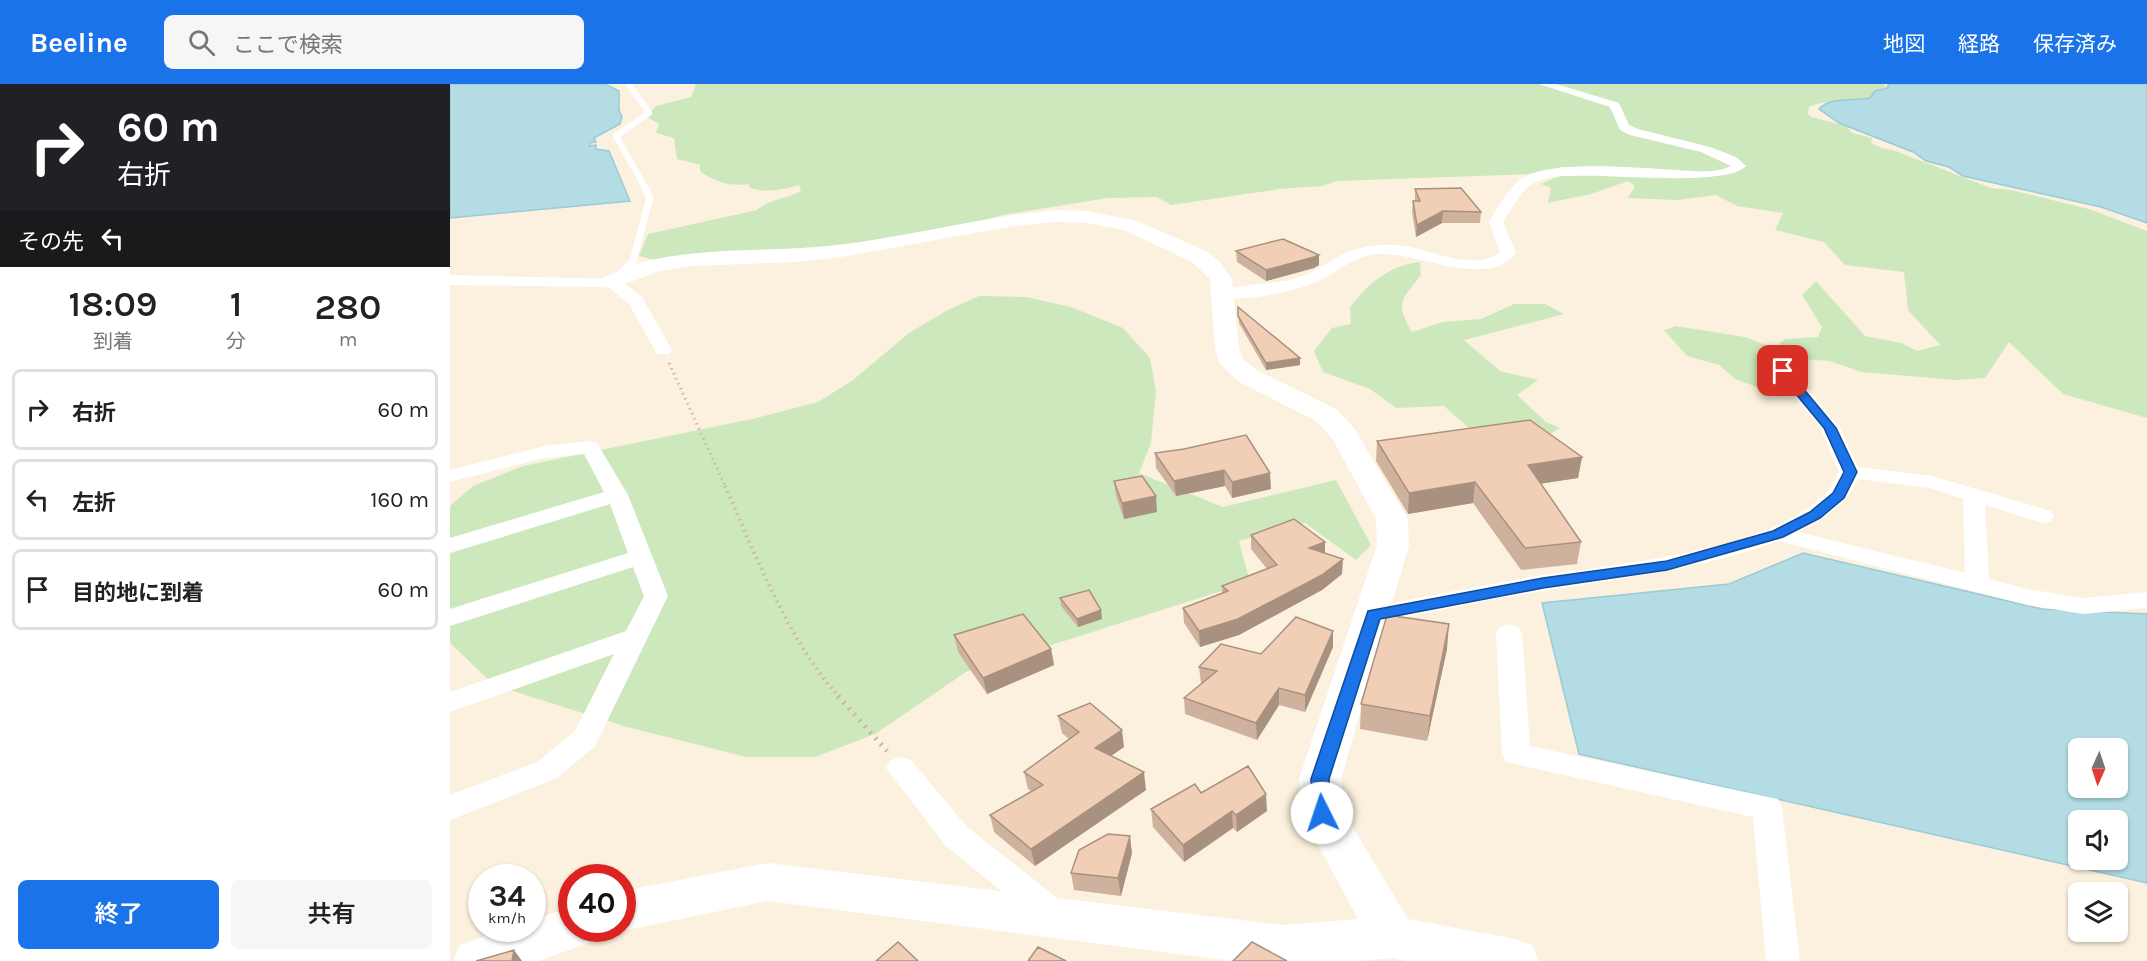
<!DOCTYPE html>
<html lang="ja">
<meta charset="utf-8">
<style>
:root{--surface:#fff;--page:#f6f6f6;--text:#222;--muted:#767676;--line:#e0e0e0;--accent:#1a73e8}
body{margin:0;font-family:Karla,"Noto Sans JP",sans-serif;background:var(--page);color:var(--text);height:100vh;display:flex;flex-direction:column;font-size:22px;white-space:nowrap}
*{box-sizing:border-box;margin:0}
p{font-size:20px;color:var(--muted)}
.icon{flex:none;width:33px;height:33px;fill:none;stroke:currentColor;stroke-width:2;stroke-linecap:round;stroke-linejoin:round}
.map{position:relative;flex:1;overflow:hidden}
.side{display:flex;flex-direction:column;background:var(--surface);width:450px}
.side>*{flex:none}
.banner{background:#202124;color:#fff;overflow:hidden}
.needle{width:39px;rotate:183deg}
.controls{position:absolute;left:1618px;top:654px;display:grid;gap:12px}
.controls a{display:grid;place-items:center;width:60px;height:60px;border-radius:9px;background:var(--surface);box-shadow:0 2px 4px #0004;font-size:30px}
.speed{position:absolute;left:18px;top:780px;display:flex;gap:12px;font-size:30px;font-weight:700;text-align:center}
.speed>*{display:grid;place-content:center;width:78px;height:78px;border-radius:50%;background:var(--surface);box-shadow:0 2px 4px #0004;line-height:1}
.speed small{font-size:15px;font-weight:400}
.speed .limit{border:9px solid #d22;background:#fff;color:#111}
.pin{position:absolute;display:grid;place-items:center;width:51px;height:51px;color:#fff;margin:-26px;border-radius:12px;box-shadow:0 3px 9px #0006}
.me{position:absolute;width:66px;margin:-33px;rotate:356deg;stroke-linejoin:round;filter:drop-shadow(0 0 4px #0008)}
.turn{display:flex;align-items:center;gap:21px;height:126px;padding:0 18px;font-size:27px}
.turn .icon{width:78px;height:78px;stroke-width:2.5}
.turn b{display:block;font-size:42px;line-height:51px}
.then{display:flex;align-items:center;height:57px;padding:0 18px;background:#0003;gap:12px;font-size:22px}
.eta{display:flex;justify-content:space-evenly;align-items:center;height:102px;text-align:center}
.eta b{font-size:36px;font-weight:600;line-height:42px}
.primary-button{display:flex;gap:12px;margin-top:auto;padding:12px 18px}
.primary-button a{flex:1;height:69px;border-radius:9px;background:var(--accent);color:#fff;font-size:24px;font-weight:600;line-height:69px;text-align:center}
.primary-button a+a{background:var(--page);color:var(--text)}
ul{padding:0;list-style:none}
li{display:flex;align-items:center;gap:18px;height:81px;margin:0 12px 9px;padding:0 6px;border:3px solid var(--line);border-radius:9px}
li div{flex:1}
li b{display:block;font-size:22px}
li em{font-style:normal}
header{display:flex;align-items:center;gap:36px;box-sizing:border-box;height:84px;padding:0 30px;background:var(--accent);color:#fff}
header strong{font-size:28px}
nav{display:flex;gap:33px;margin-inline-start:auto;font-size:21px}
.search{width:420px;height:54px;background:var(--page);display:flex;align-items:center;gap:15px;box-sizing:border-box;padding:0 21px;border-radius:9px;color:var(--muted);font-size:22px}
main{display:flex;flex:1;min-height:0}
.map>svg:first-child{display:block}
.green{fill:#cee8be}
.water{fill:#b4dce4;stroke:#9acbd6;stroke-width:1.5;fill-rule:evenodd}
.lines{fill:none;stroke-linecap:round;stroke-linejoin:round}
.path-far2{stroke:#d5b29a;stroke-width:3;stroke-dasharray:1.5 4;stroke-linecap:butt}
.path-far1{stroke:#d5b29a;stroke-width:4;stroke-dasharray:1.5 4.5;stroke-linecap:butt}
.path{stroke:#d5b29a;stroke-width:5;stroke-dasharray:2 6;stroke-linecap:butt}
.lane-far1{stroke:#fff;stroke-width:6}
.lane{stroke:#fff;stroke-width:7}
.street{fill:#fff;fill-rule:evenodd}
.secondary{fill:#fff;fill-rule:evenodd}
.wall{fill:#cfb29d}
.shaded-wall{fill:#a9917f}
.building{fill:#f1cfb6;stroke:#a9917f;stroke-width:1.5}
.route{fill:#1a73e8;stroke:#114b97;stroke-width:1.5}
</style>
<header>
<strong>Beeline</strong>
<div class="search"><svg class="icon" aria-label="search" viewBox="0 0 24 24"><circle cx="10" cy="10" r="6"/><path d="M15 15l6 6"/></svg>ここで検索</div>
<nav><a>地図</a><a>経路</a><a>保存済み</a></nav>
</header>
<main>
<section class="side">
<div class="banner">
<div class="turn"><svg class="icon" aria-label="right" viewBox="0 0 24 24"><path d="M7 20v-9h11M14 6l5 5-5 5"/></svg><div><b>60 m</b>右折</div></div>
<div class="then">その先<svg class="icon" aria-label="left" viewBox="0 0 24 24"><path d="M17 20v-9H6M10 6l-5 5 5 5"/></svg></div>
</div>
<div class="eta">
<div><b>18:09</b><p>到着</p></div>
<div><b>1</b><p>分</p></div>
<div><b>280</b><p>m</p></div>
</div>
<ul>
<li><svg class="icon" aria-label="right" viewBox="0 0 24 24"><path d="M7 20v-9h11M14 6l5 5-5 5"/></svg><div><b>右折</b></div><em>60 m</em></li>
<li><svg class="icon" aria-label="left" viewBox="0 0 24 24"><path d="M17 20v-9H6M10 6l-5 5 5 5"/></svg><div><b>左折</b></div><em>160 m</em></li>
<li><svg class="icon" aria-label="arrive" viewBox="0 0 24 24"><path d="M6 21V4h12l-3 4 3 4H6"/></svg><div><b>目的地に到着</b></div><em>60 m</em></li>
</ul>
<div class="primary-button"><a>終了</a><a>共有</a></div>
</section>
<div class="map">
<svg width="1697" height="877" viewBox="0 0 1697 877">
<rect width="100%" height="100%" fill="#fcf1de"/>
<path class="green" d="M 246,0 L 1433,0 L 1438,4 C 1428,9 1419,15 1407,17 C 1390,19 1375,15 1359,23 L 1358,30 L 1361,33 L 1396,42 L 1402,49 L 1422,54 L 1421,59 L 1432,64 L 1443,66 L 1541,104 L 1561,106 L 1639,125 L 1697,147 L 1697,334 L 1613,310 L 1559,258 L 1535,294 L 1506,296 L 1411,288 L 1380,277 L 1335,274 L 1320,285 L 1323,309 L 1285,295 L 1269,281 L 1237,272 L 1214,246 L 1226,242 L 1295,253 L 1324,264 L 1335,255 L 1368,253 L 1372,243 L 1352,211 L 1366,197 L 1415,252 L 1451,259 L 1467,267 L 1490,261 L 1458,226 L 1454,188 L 1395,181 L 1374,158 L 1325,146 L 1333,129 L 1287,122 L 1266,111 L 1228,116 L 1178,114 L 1185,102 L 1178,97 L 1141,110 L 1098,119 L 1101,104 L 1091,100 L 1130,83 L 1112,83 L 1080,90 L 887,97 L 872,102 L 830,105 L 721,121 L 707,113 L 658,114 L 558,130 L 412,167 L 212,178 L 189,172 L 198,150 L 307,126 C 319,115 337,115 351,107 L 349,101 C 333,106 317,109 300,104 L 298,100 C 280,103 265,98 250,87 L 250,81 L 227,75 L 224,54 L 206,49 L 209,40 L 197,33 L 206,22 L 241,13 Z
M 970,178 L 971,191 C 951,217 945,218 962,248 L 993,238 L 1031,235 L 1064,220 L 1095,220 L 1114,230 L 1014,256 L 1050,287 L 1088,296 L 1067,311 L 1096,338 L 1110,344 L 1093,354 L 1030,354 L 994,322 L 946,324 L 920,305 L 873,288 L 864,267 L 882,244 L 901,240 L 900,223 C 920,198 938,182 970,178 Z
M 529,212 L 576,213 L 621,223 L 673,244 L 700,274 L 706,307 L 701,359 L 689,389 L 773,423 L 886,396 L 921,461 L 906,476 L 855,439 L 789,457 L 800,498 L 516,588 L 425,650 L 365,673 L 296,673 L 177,643 L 44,601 L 0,559 L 0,422 L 23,402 L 73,382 L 302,335 L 368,318 L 403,296 L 459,249 L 498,226 Z"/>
<path class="water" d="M 0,0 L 155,0 L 169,7 L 169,26 L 172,33 L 170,40 L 144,54 L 146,58 L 140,59 L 140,62 L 146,61 L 146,65 L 159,67 L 180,117 L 0,134 Z
M 1438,0 L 1697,0 L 1697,139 L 1651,123 L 1513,92 L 1499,83 L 1476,77 L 1463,68 L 1389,39 L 1369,25 C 1379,13 1405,17 1420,14 L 1425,7 L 1438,4 Z
M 1353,469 L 1592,525 L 1697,530 L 1697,799 L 1129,670 L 1092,519 L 1279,500 ZM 1629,664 L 1668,664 L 1668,704 L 1629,704 ZM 1629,736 L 1668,736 L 1668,776 L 1629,776 Z"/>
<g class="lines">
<path class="path-far2" d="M 219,279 L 276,404"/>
<path class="path-far1" d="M 275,402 C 306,472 338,556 389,613"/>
<path class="path" d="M 388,612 L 437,667"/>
<path class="lane-far1" d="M 179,0 L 199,29 L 166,52 L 196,105"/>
<path class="lane" d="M 166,194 L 183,177 L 200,113 L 195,104"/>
<path class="street" d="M 1089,0 L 1106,0 L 1169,19 L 1179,41 L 1188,45 L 1260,63 L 1286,73 L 1296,82 C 1277,103 1159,90 1125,92 C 1112,92 1096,92 1084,99 C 1070,107 1062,125 1053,138 L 1066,169 C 1038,206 968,168 929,170 C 906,171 890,186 871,196 C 849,207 791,219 767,213 L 765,210 C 771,202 827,199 840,196 C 857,192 871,183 886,174 C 909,161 936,158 961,163 C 988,169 1026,187 1050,168 L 1039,138 C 1049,123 1059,101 1076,92 C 1109,76 1189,84 1227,86 C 1244,87 1264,90 1281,82 L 1251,68 L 1180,51 L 1170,46 L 1160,23 Z
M 0,191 L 168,195 L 192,213 L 222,266 L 219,270 L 207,270 L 179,220 L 158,203 L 0,201 Z
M 1333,281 L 1340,283 L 1390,344 L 1408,383 L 1482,392 L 1601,427 L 1604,432 L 1601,437 L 1593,439 L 1535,421 L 1539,495 L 1577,505 L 1633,514 L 1697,508 L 1697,524 L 1633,530 L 1577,521 L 1329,457 C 1252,485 1173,494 1093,507 C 1036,516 980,528 923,539 L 914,537 L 911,531 L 914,525 L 923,523 C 975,513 1028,502 1080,493 C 1155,481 1358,467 1389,388 L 1371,345 L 1324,287 L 1326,283 ZM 1408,395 L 1480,404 L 1513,415 L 1515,489 L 1348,448 C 1372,436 1397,421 1408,395 Z
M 140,357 L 147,359 L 178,411 L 218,512 L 145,662 L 107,694 L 0,736 L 0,711 L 87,678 L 125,647 L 164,570 L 0,628 L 0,608 L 176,547 L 194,512 L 183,483 L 0,542 L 0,525 L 178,469 L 160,420 L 0,469 L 0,454 L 154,408 L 134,370 L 94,374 L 0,398 L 0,386 L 94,362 Z
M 1059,540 L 1068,543 L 1072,549 L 1080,662 L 1328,715 L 1332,724 L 1350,877 L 1316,877 L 1303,733 L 1056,678 L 1052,670 L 1046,549 L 1050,543 Z
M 451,673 L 461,676 L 517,743 L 615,820 L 619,830 L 615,840 L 603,845 L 591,840 L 495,761 L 436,684 L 441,676 Z"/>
<path class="secondary" d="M 605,126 L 637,127 L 687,137 L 758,168 L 771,179 L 782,195 L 789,265 L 794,276 L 807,286 L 886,325 L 904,344 L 958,435 L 959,461 L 891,695 L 893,727 L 958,835 L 1065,855 L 1082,861 L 1089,877 L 957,877 L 943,874 L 909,877 L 782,877 L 318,817 L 172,847 L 164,844 L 172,844 L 172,807 L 318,779 L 832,841 L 908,835 L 851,729 L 849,695 L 927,461 L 926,435 L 882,354 L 866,337 L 789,298 L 770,280 L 765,265 L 760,195 L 742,178 L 674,146 L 637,139 L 605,138 L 564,142 L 391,173 L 346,178 L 240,182 L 207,188 L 162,205 L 154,203 L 151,198 L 154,193 C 169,187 185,179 201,176 C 262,163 326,168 388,161 C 461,152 532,133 605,126 Z
M 122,823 L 122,844 L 145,844 L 139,859 L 88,877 L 3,877 L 10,861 L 58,844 L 82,844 L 82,836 Z"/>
</g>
<path class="wall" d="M 965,105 L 1031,128 L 1030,139 L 992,139 L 966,153 L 962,128 L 963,117 L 965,117 Z
M 786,167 L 869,181 L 864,184 L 816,197 L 787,178 Z
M 788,223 L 850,281 L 816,286 L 789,239 Z
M 927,357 L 1132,373 L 1128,394 L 1090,400 L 1131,458 L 1127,480 L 1071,486 L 1023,419 L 958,430 L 926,377 Z
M 734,365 L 821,405 L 782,414 L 775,402 L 726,412 L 706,384 L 705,369 Z
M 664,397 L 707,428 L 674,435 L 666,412 Z
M 801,451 L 875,458 L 875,469 L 892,490 L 872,506 L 789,551 L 750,563 L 734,539 L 733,524 L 772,509 L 772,502 L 817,485 L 801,465 Z
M 610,514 L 652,535 L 628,543 L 611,522 Z
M 883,547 L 883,563 L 855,628 L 829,621 L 807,656 L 735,630 L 734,614 L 751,600 L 751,599 L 749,583 L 811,570 Z
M 504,551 L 601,565 L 604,581 L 537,610 L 508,568 Z
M 997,565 L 977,657 L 910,645 L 911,620 Z
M 608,632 L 674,663 L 661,672 L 696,706 L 585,782 L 544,748 L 540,731 L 581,707 L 578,705 L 574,688 L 619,655 L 612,649 Z
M 751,709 L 817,727 L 787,748 L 783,744 L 734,778 L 703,743 L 701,725 Z
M 682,769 L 671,812 L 624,806 L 621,789 Z"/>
<path class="shaded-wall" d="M 993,127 L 992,139 L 966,153 L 967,141 Z
M 869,171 L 869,181 L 864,184 L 816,197 L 816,186 Z
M 850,274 L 850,281 L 816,286 L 816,279 Z
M 1132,373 L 1128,394 L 1074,402 L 1078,381 Z
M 774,386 L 775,402 L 726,412 L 724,397 Z
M 820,389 L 821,405 L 782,414 L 782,398 Z
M 1025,398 L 1023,419 L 958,430 L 959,409 Z
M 706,412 L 707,428 L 674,435 L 672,419 Z
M 875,458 L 875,472 L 859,464 Z
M 893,475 L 892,490 L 872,506 L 789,551 L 750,563 L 749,547 Z
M 651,526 L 652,535 L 628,543 L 627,535 Z
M 999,540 L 997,565 L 977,657 L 980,632 Z
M 883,547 L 883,563 L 855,628 L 855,611 Z
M 601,565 L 604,581 L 537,610 L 533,594 Z
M 829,604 L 829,621 L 807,656 L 806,639 Z
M 672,646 L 674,663 L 648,681 L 645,664 Z
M 694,688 L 696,706 L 585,782 L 581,765 Z
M 816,710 L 817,727 L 787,748 L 786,731 Z
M 782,727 L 783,744 L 734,778 L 733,761 Z
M 680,752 L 682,769 L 671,812 L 668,794 Z
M 64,866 L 72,877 L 62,877 Z"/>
<path class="building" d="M 1011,104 L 1031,128 L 993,127 L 967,141 L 963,117 L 970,117 L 965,105 Z
M 833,155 L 869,171 L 864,173 L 816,186 L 786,167 Z
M 788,223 L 850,274 L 816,279 L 788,232 Z
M 1080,336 L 1132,373 L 1078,381 L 1131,458 L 1075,464 L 1025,398 L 959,409 L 927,357 Z
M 796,351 L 820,389 L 782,398 L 774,386 L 724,397 L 705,369 L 734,365 Z
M 692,392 L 706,412 L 672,419 L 664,397 Z
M 844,435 L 875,458 L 859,464 L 893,475 L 872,491 L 788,535 L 749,547 L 733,524 L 778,507 L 772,502 L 827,481 L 801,451 Z
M 639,506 L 651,526 L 627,535 L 610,514 Z
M 573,530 L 601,565 L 533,594 L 504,551 Z
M 937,531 L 999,540 L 980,632 L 911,620 Z
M 846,533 L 883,547 L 855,611 L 829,604 L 806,639 L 734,614 L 767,587 L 749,583 L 771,560 L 811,570 Z
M 640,619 L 672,646 L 645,664 L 694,688 L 581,765 L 540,731 L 593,701 L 574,688 L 629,648 L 608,632 Z
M 798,682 L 816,710 L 786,731 L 782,727 L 733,761 L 701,725 L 745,700 L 751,709 Z
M 658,750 L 680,752 L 668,794 L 621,789 L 629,766 Z
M 448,858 L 468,877 L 426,877 Z
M 802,858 L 837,877 L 783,877 Z
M 588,863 L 616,877 L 578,877 Z
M 64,866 L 62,877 L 26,877 Z"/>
<path class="route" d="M 1333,284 L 1337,285 L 1386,344 L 1407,388 L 1394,414 L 1370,434 L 1333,453 L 1217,486 L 1093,504 L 930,535 L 879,695 L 881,729 L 878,734 L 872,736 L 865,734 L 863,729 L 861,695 L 918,527 L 1093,494 L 1217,477 L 1323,447 L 1360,428 L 1383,409 L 1394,388 L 1374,344 L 1327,287 Z"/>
</svg>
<div class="controls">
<a><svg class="needle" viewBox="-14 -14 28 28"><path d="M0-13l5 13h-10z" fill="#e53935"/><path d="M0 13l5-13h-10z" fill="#767676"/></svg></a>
<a><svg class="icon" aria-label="sound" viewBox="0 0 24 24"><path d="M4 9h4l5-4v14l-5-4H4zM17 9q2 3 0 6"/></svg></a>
<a><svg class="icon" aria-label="layers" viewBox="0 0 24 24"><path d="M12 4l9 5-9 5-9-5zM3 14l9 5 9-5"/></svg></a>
</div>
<div class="speed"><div>34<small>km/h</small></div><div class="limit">40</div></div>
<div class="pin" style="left:1333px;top:287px;background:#d93025"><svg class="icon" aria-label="arrive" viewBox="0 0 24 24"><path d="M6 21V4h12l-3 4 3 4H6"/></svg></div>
<svg class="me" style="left:872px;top:729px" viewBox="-20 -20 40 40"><circle r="19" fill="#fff"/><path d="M0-13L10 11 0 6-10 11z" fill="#1a73e8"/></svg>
</div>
</main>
